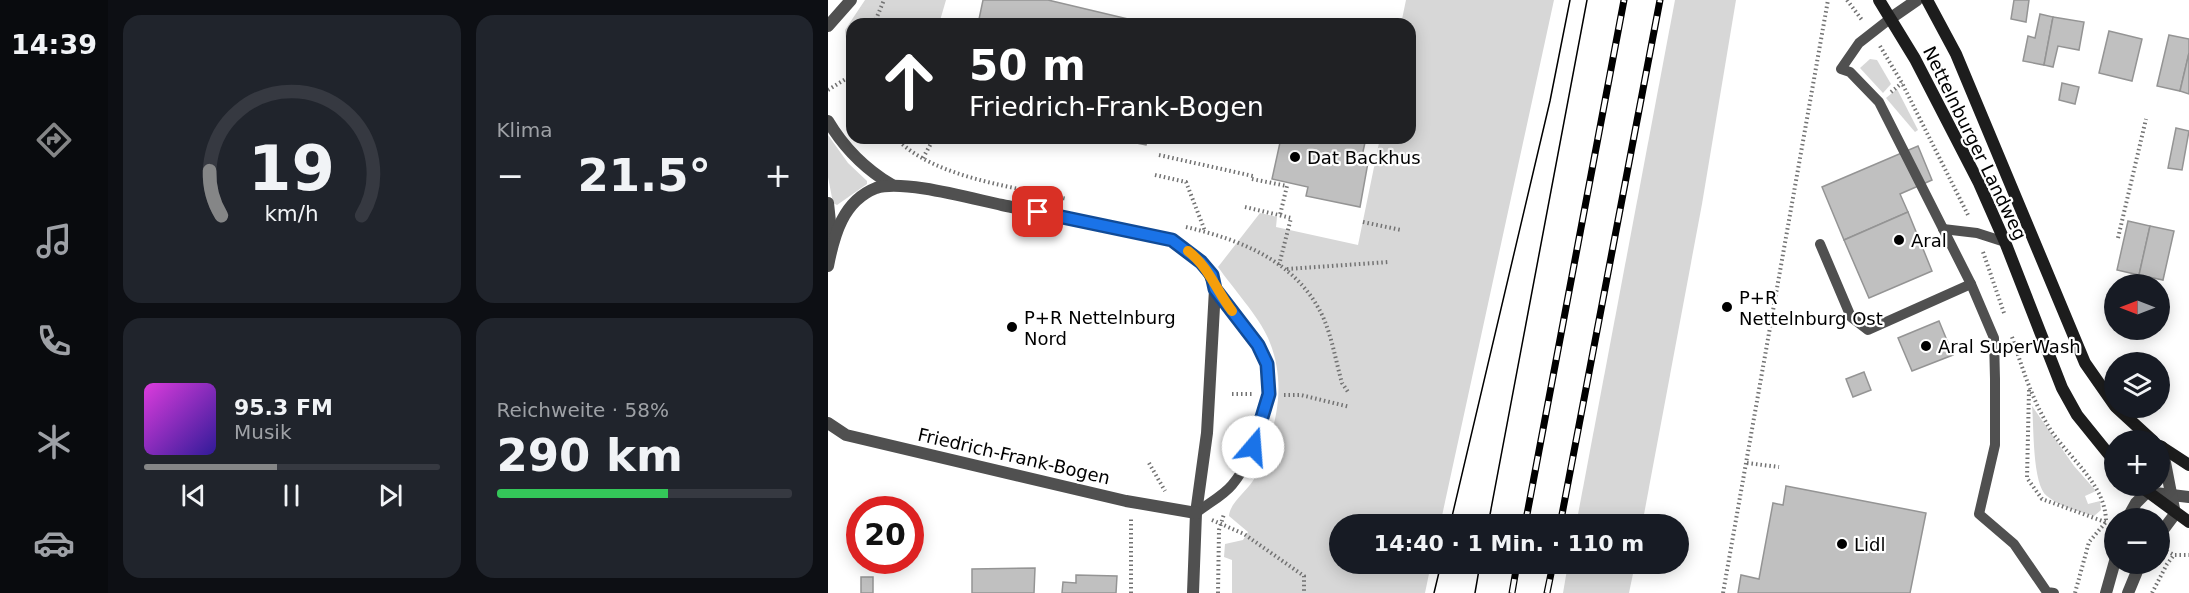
<!DOCTYPE html>
<html lang="de">
<meta charset="utf-8">
<style>
body{margin:0;font-family:"DejaVu Sans",sans-serif;background:#20242c;color:#f1f3f6;height:100vh;display:flex;flex-direction:column;font-size:22px;white-space:nowrap}
*{box-sizing:border-box;margin:0}
p{font-size:20px;color:#9ea1a6}
.icon{flex:none;width:33px;height:33px;fill:none;stroke:currentColor;stroke-width:2;stroke-linecap:round;stroke-linejoin:round}
.map{position:relative;flex:1;overflow:hidden}
.sheet{display:flex;flex-direction:column;gap:15px;padding:15px;background:#0d0f14;width:720px}
.sheet>*{flex:none}
.banner{position:absolute;left:18px;top:18px;width:570px;height:126px;border-radius:18px;box-shadow:0 3px 15px #0003;background:#202124;color:#fff;overflow:hidden}
.needle{width:39px;rotate:270deg}
.buttons{position:absolute;left:1276px;top:274px;display:grid;gap:12px}
.buttons a{display:grid;place-items:center;width:66px;height:66px;border-radius:50%;background:#171b24;box-shadow:0 3px 15px #0003;font-size:30px}
.speed{position:absolute;left:18px;top:496px;display:flex;gap:12px;font-size:30px;font-weight:700;text-align:center}
.speed>*{display:grid;place-content:center;width:78px;height:78px;border-radius:50%;background:#171b24;box-shadow:0 3px 15px #0003;line-height:1}
.speed .limit{border:9px solid #d22;background:#fff;color:#111}
.pin{position:absolute;display:grid;place-items:center;width:51px;height:51px;color:#fff;margin:-26px;border-radius:12px;box-shadow:0 3px 9px #0006}
.me{position:absolute;width:66px;margin:-33px;rotate:18deg;stroke-linejoin:round;filter:drop-shadow(0 0 4px #0008)}
.turn{display:flex;align-items:center;gap:21px;height:126px;padding:0 24px;font-size:27px}
.turn .icon{width:78px;height:78px;stroke-width:2.5}
.turn b{display:block;font-size:42px;line-height:51px}
.big{font-size:45px;font-weight:800;line-height:1.1}
.sheet .tile{flex:1;display:flex;flex-direction:column;justify-content:center;gap:9px;min-width:0;padding:0 21px;border-radius:18px;background:#20242c}
.sheet .dial{align-items:center;gap:0}
.dial svg{height:156px;overflow:visible;fill:none;stroke:#363941;stroke-width:7;stroke-linecap:round;text-anchor:middle}
.dial text{fill:#f1f3f6;stroke:none}
.song{display:flex;align-items:center;gap:18px}
.cover{width:72px;height:72px;border-radius:9px;background:linear-gradient(135deg,hsl(300 70% 55%),hsl(250 70% 35%))}
.played{height:6px;border-radius:3px;background:linear-gradient(90deg,#858687 45%,#363941 45%)}
.keys{display:flex;justify-content:space-around;direction:ltr}
.heat{display:flex;justify-content:space-between;align-items:center;font-size:33px;direction:ltr}
.charge{height:9px;border-radius:4px;background:linear-gradient(90deg,#34c759 58%,#363941 0)}
.sheet .tiles{flex:1;display:grid;gap:15px;grid-template-columns:repeat(2,1fr)}
.trip{position:absolute;left:501px;top:514px;width:360px;height:60px;border-radius:30px;background:#171b24;box-shadow:0 3px 15px #0003;font-weight:800;line-height:60px;text-align:center}
main{display:flex;flex:1;min-height:0}
.dock{display:flex;flex-direction:column;width:108px;justify-content:space-around;align-items:center;background:#090b0e;color:#9ea1a6}
.dock .icon{width:42px;height:42px}
.dock .active{color:#858687}
.dock b{font-size:27px;color:#f1f3f6}
.map>svg:first-child{display:block}
</style>
<main>
<nav class="dock">
<b>14:39</b>
<svg class="icon active" aria-label="directions" viewBox="0 0 24 24"><path d="M12 3l9 9-9 9-9-9zM9 14v-3h6M13 9l2 2-2 2"/></svg>
<svg class="icon" aria-label="music" viewBox="0 0 24 24"><path d="M9 18V5l10-2v13"/><circle cx="6" cy="18" r="3"/><circle cx="16" cy="16" r="3"/></svg>
<svg class="icon" aria-label="phone" viewBox="0 0 24 24"><path d="M5 4h4l2 5-3 2q2 4 5 5l2-3 5 2v4C11 20 4 13 5 4z"/></svg>
<svg class="icon" aria-label="climate" viewBox="0 0 24 24"><path d="M12 3v18M4 7l16 10M4 17L20 7"/></svg>
<svg class="icon" aria-label="car" viewBox="0 0 24 24"><path d="M5 17H2v-5l4-1 3-4h7l3 4 3 1v5h-3M9 17h6M6 11h13"/><circle cx="7" cy="17" r="2"/><circle cx="17" cy="17" r="2"/></svg>
</nav>
<section class="sheet">
<div class="tiles">
<div class="tile dial"><svg viewBox="0 0 100 80">
<path d="M14 69A42 42 0 1 1 86 69"/>
<path d="M14 69A42 42 0 0 1 8 46" stroke="#858687"/>
<text x="50" y="56" font-size="32" font-weight="700">19</text>
<text x="50" y="72" font-size="11">km/h</text>
</svg></div>
<div class="tile"><p>Klima</p>
<div class="heat"><a>−</a><b class="big">21.5°</b><a>+</a></div>
</div>
<div class="tile">
<div class="song"><i class="cover"></i><div><b>95.3 FM</b><p>Musik</p></div></div>
<div class="played"></div>
<div class="keys"><svg class="icon" aria-label="previous" viewBox="0 0 24 24"><path d="M18 5L8 12l10 7zM5 5v14"/></svg><svg class="icon" aria-label="pause" viewBox="0 0 24 24"><path d="M8 5v14M16 5v14"/></svg><svg class="icon" aria-label="next" viewBox="0 0 24 24"><path d="M6 5l10 7-10 7zM19 5v14"/></svg></div>
</div>
<div class="tile"><p>Reichweite · 58%</p><b class="big">290 km</b><div class="charge"></div></div>
</div>
</section>
<div class="map">
<svg width="1361" height="593" viewBox="0 0 1361 593">
<rect width="100%" height="100%" fill="#fff"/>
<!-- green -->
<g fill="#d7d7d7">
<path d="M37,0H118L111,24H24V92L17,30Z"/>
<path d="M578,0H726L612,525H512V564H603L597,593H404V560L396,557L397,544L415,540L420,532L401,516C402,501 422,490 428,475C447,431 461,386 440,338C431,317 404,287 390,267L432,213L449,217L448,227L530,245L552,138H582V24H573Z"/>
<path d="M847,0H908L874,204L814,525H748Z"/>
<path d="M1042,59L1049,60L1063,84L1055,93L1032,68Z"/>
<path d="M1069,89L1090,130L1087,132L1058,98Z"/>
<path d="M0,135L20,163L39,181V184L9,205L5,203L0,177Z"/>
<path d="M1204,406L1246,466L1268,491L1257,496L1260,504L1272,501L1273,510L1266,516C1250,511 1232,507 1219,496C1204,485 1206,425 1204,406Z"/>
<path d="M740,564H807L801,593H735Z"/>
</g>
<!-- building -->
<g fill="#c0c0c0" stroke="#949494" stroke-width="1.5">
<path d="M155,0H220L321,24H150Z"/>
<path d="M1186,0H1201L1198,22L1183,19Z"/>
<path d="M1212,14L1225,17L1216,65L1195,61L1200,36L1207,38Z"/>
<path d="M1225,17L1256,22L1251,50L1230,46L1225,67L1216,65Z"/>
<path d="M1281,31L1314,39L1304,81L1271,73Z"/>
<path d="M1341,35L1361,39V53L1352,91L1329,86Z"/>
<path d="M1361,53V94L1352,91Z"/>
<path d="M1234,83L1251,87L1247,104L1231,100Z"/>
<path d="M1348,128L1361,131L1354,170L1340,168Z"/>
<path d="M283,138H320L318,145Z"/>
<path d="M453,138H538L534,156L541,157L532,207L478,196L480,187L444,179Z"/>
<path d="M1090,146L1104,180L1072,194L1080,212L1016,240L994,187Z"/>
<path d="M1080,212L1104,271L1041,298L1016,240Z"/>
<path d="M1300,221L1322,226L1311,275L1289,270Z"/>
<path d="M1322,226L1346,231L1335,280L1311,275Z"/>
<path d="M1111,321L1125,355L1084,371L1070,338Z"/>
<path d="M1036,372L1043,390L1025,397L1018,379Z"/>
<path d="M958,486L1098,513L1082,593H910L913,575L931,579L945,503L955,505Z"/>
<path d="M207,568L206,593H144V569Z"/>
<path d="M248,575L289,576L288,593H234L235,582L248,583Z"/>
<rect x="33" y="577" width="12" height="16"/>
</g>
<g fill="none" stroke-linecap="round" stroke-linejoin="round">
<!-- path -->
<g stroke="#727272" stroke-width="4" stroke-dasharray="1.5 3" stroke-linecap="butt">
<path d="M1019,0L1034,20"/>
<path d="M46,24L56,0"/>
<path d="M1052,46L1074,83L1141,217"/>
<path d="M0,90L24,75"/>
<path d="M1063,92L1074,83"/>
<path d="M68,138C105,178 188,187 239,199"/>
<path d="M331,155L425,176"/>
<path d="M95,158L106,138"/>
<path d="M327,175L358,182L377,231"/>
<path d="M424,179L459,186L452,215"/>
<path d="M417,207L463,218L451,265"/>
<path d="M535,222L573,230"/>
<path d="M358,227C413,240 469,261 495,317C504,337 508,362 514,383L520,392"/>
<path d="M1290,238L1318,119"/>
<path d="M1155,252L1176,313"/>
<path d="M459,269L561,262"/>
<path d="M1184,337C1194,367 1203,396 1219,424C1237,456 1278,482 1278,522L1261,542L1247,593"/>
<path d="M1201,390L1199,478L1214,499L1280,523"/>
<path d="M404,394H424"/>
<path d="M456,395H473L522,407"/>
<path d="M321,463L337,491"/>
<path d="M919,463L951,467"/>
<path d="M384,520L416,534L476,576V593"/>
<path d="M1335,549L1346,555H1361"/>
<path d="M303,593V519"/>
<path d="M390,593L391,530L396,514"/>
<path d="M895,593L1000,0"/>
<path d="M1324,593L1339,564L1346,555"/>
</g>
<!-- service -->
<g stroke="#505050" stroke-width="10">
<path d="M1115,229L1149,233L1177,242"/>
<path d="M992,244L1023,317L1040,330L1143,284L1051,102L1022,72L1013,69L1031,43L1063,18"/>
<path d="M1143,284L1166,338L1167,379V445L1151,514L1186,544L1219,592L1226,593"/>
<path d="M368,513C379,504 395,496 404,485C428,456 450,392 436,356C426,332 403,310 387,289"/>
</g>
<!-- minor -->
<g stroke="#505050" stroke-width="12">
<path d="M1063,18L1089,0"/>
<path d="M0,121C16,148 37,169 64,185"/>
<path d="M0,203L4,241"/>
<path d="M0,266C6,235 15,201 48,188C74,179 145,199 174,205C231,217 287,229 344,240C364,253 381,265 387,289L379,433L368,513L365,593"/>
<path d="M0,423L18,435L298,501L368,513"/>
</g>
<!-- tertiary -->
<g stroke="#505050" stroke-width="12">
<path d="M0,26L23,0"/>
<path d="M1299,519L1308,503L1319,492L1361,497"/>
<path d="M1332,534L1347,514L1334,447"/>
<path d="M1278,593L1287,561"/>
<path d="M1300,593L1312,564"/>
</g>
<!-- secondary -->
<g stroke="#1d1d1d" stroke-width="12">
<path d="M1051,0L1087,59L1151,183L1177,242L1234,388L1249,415L1287,462"/>
<path d="M1099,0L1128,54L1257,363L1287,406"/>
<path d="M1289,408L1325,441"/>
<path d="M1332,446L1361,465"/>
<path d="M1312,486L1361,522"/>
</g>
<!-- tram -->
<g stroke="#000" stroke-width="1.5">
<path d="M622,525L722,101L742,0"/>
<path d="M660,525L759,0"/>
<path d="M606,593L613,564"/>
<path d="M647,593L652,564"/>
</g>
<!-- rail casing -->
<g stroke="#000" stroke-width="7">
<g id="rail">
<path d="M697,525L796,0"/>
<path d="M732,525L832,0"/>
<path d="M684,593L689,564"/>
<path d="M719,593L725,564"/>
</g>
</g>
<!-- rail -->
<use href="#rail" stroke="#fff" stroke-width="4.5" stroke-dasharray="14" stroke-linecap="butt"/>
</g>
<g fill="none" stroke-linecap="round" stroke-linejoin="round">
<!-- route casing -->
<g stroke="#114b97" stroke-width="15">
<path id="route" d="M210,212L344,240L373,262L384,275L387,289L430,345L439,364L441,394L425,447"/>
</g>
<!-- route -->
<use href="#route" stroke="#1a73e8" stroke-width="10"/>
<!-- slow -->
<path stroke="#f59e0b" stroke-width="10" d="M360,251C381,267 388,290 404,311"/>
</g>
<!-- markers -->
<g fill="#000" stroke="#fff" stroke-width="2">
<circle cx="467" cy="157" r="6"/>
<circle cx="1071" cy="240" r="6"/>
<circle cx="899" cy="307" r="6"/>
<circle cx="184" cy="327" r="6"/>
<circle cx="1098" cy="346" r="6"/>
<circle cx="1014" cy="544" r="6"/>
</g>
<g text-anchor="middle" dominant-baseline="central" stroke-width="4.5" stroke-linejoin="round" paint-order="stroke">
<!-- street labels -->
<g font-size="18" fill="#000" stroke="#fff">
<text transform="translate(1147 143) rotate(64)">Nettelnburger Landweg</text>
<text transform="translate(186 456) rotate(13)">Friedrich-Frank-Bogen</text>
</g>
<!-- poi labels -->
<g font-size="18" fill="#000" stroke="#fff" text-anchor="start">
<text x="479" y="157">Dat Backhus</text>
<text x="1083" y="240">Aral</text>
<text x="911" y="297">P+R<tspan x="911" dy="21">Nettelnburg Ost</tspan></text>
<text x="196" y="317">P+R Nettelnburg<tspan x="196" dy="21">Nord</tspan></text>
<text x="1110" y="346">Aral SuperWash</text>
<text x="1026" y="544">Lidl</text>
</g>
</g>
</svg>
<div class="buttons">
<a><svg class="needle" viewBox="-14 -14 28 28"><path d="M0-13l5 13h-10z" fill="#e53935"/><path d="M0 13l5-13h-10z" fill="#9ea1a6"/></svg></a>
<a><svg class="icon" aria-label="layers" viewBox="0 0 24 24"><path d="M12 4l9 5-9 5-9-5zM3 14l9 5 9-5"/></svg></a>
<a>+</a>
<a>−</a>
</div>
<div class="speed"><div class="limit">20</div></div>
<div class="pin" style="left:210px;top:212px;background:#d93025"><svg class="icon" aria-label="arrive" viewBox="0 0 24 24"><path d="M6 21V4h12l-3 4 3 4H6"/></svg></div>
<svg class="me" style="left:425px;top:447px" viewBox="-20 -20 40 40"><circle r="19" fill="#fff"/><path d="M0-13L10 11 0 6-10 11z" fill="#1a73e8"/></svg>
<div class="trip">14:40 · 1 Min. · 110 m</div>
<div class="banner">
<div class="turn"><svg class="icon" aria-label="ahead" viewBox="0 0 24 24"><path d="M12 20V5M6 11l6-6 6 6"/></svg><div><b>50 m</b>Friedrich-Frank-Bogen</div></div>
</div>
</div>
</main>
